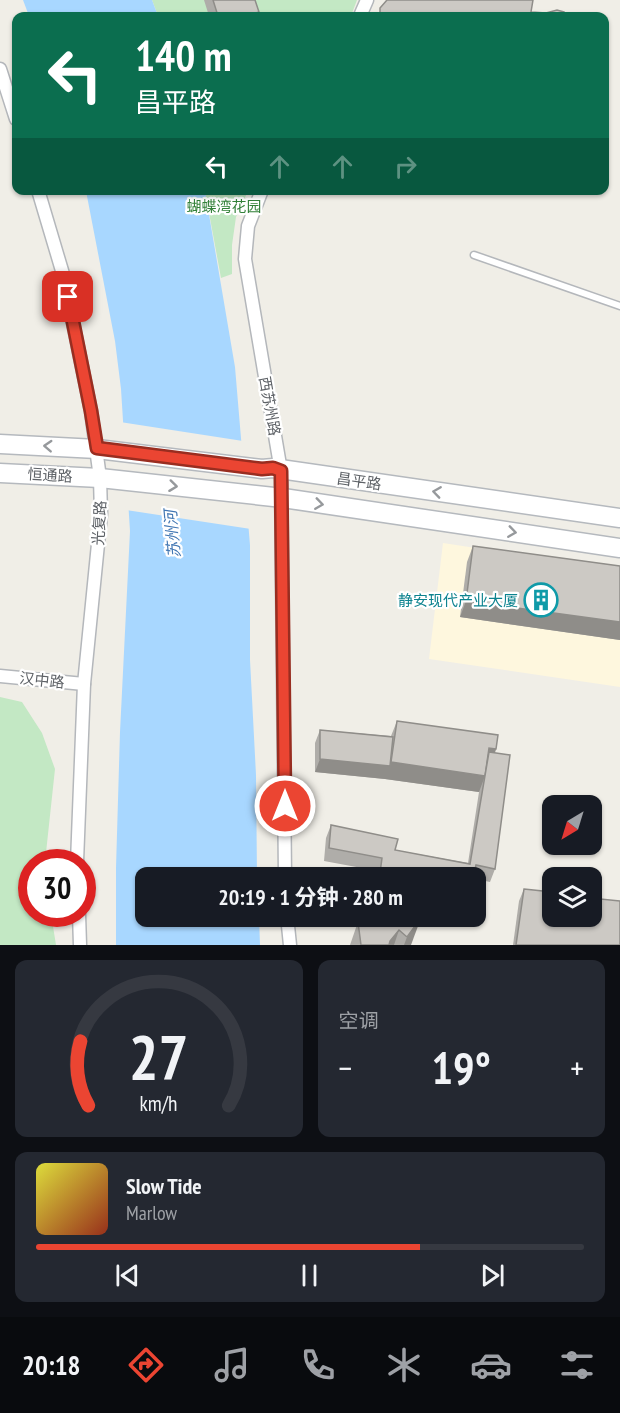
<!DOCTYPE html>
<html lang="zh">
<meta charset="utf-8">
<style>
body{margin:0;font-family:"PT Sans Narrow","Noto Sans SC",sans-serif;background:#242831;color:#f1f3f6;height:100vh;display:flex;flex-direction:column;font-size:22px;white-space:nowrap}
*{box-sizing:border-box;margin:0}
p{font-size:20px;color:#9ea1a6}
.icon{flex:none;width:33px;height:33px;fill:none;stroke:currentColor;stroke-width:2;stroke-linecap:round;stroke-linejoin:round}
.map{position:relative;height:945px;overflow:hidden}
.details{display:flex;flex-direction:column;gap:15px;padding:15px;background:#0d0f14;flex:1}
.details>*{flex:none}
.hud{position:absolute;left:12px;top:12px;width:597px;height:183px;border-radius:12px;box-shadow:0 2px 4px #0004;background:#0b6e4f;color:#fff;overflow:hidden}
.needle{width:39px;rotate:218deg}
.tools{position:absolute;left:542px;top:795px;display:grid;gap:12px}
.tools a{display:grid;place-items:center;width:60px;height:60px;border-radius:12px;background:#171b24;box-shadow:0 2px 4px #0004;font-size:30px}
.speed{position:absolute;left:18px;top:849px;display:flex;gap:12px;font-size:30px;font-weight:700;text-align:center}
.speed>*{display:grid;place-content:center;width:78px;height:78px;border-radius:50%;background:#171b24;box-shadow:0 2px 4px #0004;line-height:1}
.speed .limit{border:9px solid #d22;background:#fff;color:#111}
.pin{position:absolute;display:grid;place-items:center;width:51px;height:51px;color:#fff;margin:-26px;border-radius:12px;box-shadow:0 3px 9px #0006}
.me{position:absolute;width:66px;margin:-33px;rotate:0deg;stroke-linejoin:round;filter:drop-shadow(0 0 4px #0008)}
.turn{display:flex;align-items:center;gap:21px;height:126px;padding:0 24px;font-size:27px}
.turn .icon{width:78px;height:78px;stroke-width:2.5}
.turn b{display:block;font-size:42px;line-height:51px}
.lanes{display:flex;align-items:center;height:57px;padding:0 24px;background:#0003;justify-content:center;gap:30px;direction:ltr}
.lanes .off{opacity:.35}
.big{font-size:45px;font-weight:700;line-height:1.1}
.details .tile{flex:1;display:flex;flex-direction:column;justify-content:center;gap:9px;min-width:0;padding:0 21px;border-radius:12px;background:#242831}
.details .dial{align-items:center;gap:0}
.dial svg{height:156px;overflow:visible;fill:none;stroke:#363941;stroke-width:7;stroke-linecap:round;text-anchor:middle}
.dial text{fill:#f1f3f6;stroke:none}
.song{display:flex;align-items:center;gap:18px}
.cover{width:72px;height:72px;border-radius:9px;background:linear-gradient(135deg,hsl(60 70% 55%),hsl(10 70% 35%))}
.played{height:6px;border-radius:3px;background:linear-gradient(90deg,#eb4532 70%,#363941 70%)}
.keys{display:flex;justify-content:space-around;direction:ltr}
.heat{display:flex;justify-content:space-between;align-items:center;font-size:33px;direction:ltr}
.details .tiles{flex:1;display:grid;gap:15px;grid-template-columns:1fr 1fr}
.tile:last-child{grid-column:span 2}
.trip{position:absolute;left:135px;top:867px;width:351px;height:60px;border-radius:12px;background:#171b24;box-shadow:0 2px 4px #0004;font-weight:700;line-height:60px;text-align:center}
.menu{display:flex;height:96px;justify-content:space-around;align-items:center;background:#090b0e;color:#9ea1a6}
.menu .icon{width:42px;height:42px}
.menu .active{color:#eb4532}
.menu b{font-size:27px;color:#f1f3f6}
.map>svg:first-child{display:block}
</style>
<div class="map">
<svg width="620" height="945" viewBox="0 0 620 945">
<rect width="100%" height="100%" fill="#f0eee7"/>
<!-- commercial -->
<path fill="#fef7de" d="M443,543L620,570V687L429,659Z"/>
<!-- green -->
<g fill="#c3e8c4">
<path d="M152,0H357L351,16H158Z"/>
<path d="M205,191H248L236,217L232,245V274L221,278Z"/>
<path d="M0,697L22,702L42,733L55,769L45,862H32V914H51L56,945H0Z"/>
</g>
<!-- water -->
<g fill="#a8d7ff">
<path d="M23,0H152L158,16H29Z"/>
<path d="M86,191H205L235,367L250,545V660L256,775L257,877L146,878V916L259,917L260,945H116V868L120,732L130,531L121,389L115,341Z"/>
</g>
<!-- pier -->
<path fill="#f0eee7" d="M120,422L243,441L251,529L126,510Z"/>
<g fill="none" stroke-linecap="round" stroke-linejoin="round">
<!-- lane casing -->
<g stroke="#b4b7bb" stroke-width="9">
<path id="lane" d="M474,255L620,306"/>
</g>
<!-- street casing -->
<g stroke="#b4b7bb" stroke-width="15">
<g id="street">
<path d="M360,16L367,0"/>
<path d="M0,69L16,119"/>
<path d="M38,190L63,274L91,411L100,478L101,514L84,684L77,862"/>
<path d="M262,190L248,226L245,259L281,471L285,878"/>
<path d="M0,676L84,684"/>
<path d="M79,914L80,945"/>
<path d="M287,916L290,945"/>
</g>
</g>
<!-- secondary casing -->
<g stroke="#b5b9be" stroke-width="21">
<g id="secondary">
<path d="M0,444L97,449L262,469L273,468L620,518"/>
<path d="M0,473L100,478L283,498L620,548"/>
</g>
</g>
<!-- lane -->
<use href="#lane" stroke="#fff" stroke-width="6"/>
<!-- street -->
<use href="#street" stroke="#fff" stroke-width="12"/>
<!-- secondary -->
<use href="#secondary" stroke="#fff" stroke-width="18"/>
</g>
<!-- wall -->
<g fill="#afada9">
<path d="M204,0H255L259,12L257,16H209Z"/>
<path d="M473,546L620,566V640L460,617L467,562Z"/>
<path d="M397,721L496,749L495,753V869L490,882L476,879V878H376L378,871L324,861L326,838L331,825L395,850L468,863L479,792L385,779L315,772V743L320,730L391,736Z"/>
<path d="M524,889L620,945H513L519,901Z"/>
<path d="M360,916L397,920L411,945H350Z"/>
</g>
<!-- shaded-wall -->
<g fill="#8f8d89">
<path d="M259,12L257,16H245Z"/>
<path d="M466,601L620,622V640L460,617Z"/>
<path d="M489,748L496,749L490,765H486Z"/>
<path d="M320,759L390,766L391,762L485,776L479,792L385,779L315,772Z"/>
<path d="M421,918L411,945H404L407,937Z"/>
<path d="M399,930L394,945H388L390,941Z"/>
</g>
<!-- building -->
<g fill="#ccc9c4" stroke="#8f8d89" stroke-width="1.5">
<path d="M213,0H255L259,12L245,16H218Z"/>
<path d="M387,0H533L531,12L546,13L557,10L564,12L568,16H380V8Z"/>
<path d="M473,546L620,566V622L466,601Z"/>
<path d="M397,721L498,735L496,749L489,748L485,776L391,762Z"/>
<path d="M320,730L393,737L390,766L320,759Z"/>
<path d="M489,752L510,755L495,869L476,865L473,878H402L380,873L382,858L329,848L331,825L398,839L395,850L470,864Z"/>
<path d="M524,889L552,892V916H591V898L620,901V945H516Z"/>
<path d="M360,916H393L397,920L399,916H418L421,918L407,937L399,930L390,941L389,945H361L358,922Z"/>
</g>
<!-- one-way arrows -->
<defs><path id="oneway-chevron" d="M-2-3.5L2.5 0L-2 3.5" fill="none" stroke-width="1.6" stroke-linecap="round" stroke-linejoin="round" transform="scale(1.5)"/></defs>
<g stroke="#96999c">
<use href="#oneway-chevron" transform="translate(48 446) rotate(-177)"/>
<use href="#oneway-chevron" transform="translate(173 486) rotate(7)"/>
<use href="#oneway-chevron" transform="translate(437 492) rotate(-172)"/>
<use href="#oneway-chevron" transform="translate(319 504) rotate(8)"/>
<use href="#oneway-chevron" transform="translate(512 532) rotate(8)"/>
</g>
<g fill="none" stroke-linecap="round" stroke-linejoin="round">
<!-- route casing -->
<g stroke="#992d20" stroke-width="15">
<path id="route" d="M68,297L91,411L97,448L262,469L273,468L281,471L285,806"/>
</g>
<!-- route -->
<use href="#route" stroke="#eb4532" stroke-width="10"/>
</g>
<!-- icons -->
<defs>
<g id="building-ring" transform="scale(1.725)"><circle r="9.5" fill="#fff" stroke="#0f9aa8" stroke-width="1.5"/><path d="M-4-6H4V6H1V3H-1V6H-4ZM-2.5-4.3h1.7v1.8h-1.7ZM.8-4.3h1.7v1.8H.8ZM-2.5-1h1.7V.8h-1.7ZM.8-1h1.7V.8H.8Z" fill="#0f9aa8"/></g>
</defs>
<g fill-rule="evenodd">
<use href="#building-ring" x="541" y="600"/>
</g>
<g text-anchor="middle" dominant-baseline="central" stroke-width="4.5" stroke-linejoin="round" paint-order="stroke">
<!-- park labels -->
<g font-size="15" fill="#338139" stroke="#fff">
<text x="224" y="206">蝴蝶湾花园</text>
</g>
<!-- street labels -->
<g font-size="15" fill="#5e6267" stroke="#fff">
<text transform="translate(270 406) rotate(80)">西苏州路</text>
<text transform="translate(50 475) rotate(3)">恒通路</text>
<text transform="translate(359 481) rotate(8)">昌平路</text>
<text transform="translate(99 523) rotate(-87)">光复路</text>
<text transform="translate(42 680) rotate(6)">汉中路</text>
</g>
<!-- culture labels -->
<g font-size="15" fill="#0d838f" stroke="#fff" text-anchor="end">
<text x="518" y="600">静安现代产业大厦</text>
</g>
<!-- water labels -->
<g font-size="16" font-style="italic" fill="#4277b3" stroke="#fff">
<text transform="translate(172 534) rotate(-95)">苏州河</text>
</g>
</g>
</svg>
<div class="tools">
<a><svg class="needle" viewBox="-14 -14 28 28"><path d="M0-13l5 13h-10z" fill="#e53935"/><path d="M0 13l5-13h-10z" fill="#9ea1a6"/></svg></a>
<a><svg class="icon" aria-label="layers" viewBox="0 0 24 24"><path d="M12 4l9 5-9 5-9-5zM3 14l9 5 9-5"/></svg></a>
</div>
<div class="speed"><div class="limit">30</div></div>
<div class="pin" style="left:68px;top:297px;background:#d93025"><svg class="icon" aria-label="arrive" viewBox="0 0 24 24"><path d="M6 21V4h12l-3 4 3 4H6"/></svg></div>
<svg class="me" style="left:285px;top:806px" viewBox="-20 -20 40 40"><circle r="17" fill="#eb4532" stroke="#fff" stroke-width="3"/><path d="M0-11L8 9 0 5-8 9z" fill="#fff"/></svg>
<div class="trip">20:19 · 1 分钟 · 280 m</div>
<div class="hud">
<div class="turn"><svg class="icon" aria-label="left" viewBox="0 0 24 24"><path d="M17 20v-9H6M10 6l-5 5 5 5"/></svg><div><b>140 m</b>昌平路</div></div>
<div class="lanes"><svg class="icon" aria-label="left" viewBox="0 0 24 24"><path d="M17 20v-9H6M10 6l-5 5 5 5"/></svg><svg class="icon off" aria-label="ahead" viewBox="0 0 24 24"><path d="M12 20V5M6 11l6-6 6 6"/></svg><svg class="icon off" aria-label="ahead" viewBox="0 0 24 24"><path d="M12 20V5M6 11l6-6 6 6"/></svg><svg class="icon off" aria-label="right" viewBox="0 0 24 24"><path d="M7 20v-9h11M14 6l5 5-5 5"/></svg></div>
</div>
</div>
<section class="details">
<div class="tiles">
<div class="tile dial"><svg viewBox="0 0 100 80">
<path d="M14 69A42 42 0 1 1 86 69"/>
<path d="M14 69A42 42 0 0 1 10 36" stroke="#eb4532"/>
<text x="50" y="56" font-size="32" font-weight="700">27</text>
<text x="50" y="72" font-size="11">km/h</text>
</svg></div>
<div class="tile"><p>空调</p>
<div class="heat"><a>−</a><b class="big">19°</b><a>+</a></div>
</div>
<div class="tile">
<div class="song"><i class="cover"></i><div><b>Slow Tide</b><p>Marlow</p></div></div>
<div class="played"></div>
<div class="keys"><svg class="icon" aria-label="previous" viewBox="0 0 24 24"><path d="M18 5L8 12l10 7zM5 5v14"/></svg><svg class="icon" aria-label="pause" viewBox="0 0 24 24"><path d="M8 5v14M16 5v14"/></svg><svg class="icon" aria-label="next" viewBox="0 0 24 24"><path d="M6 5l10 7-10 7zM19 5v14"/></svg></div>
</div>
</div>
</section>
<nav class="menu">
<b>20:18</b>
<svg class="icon active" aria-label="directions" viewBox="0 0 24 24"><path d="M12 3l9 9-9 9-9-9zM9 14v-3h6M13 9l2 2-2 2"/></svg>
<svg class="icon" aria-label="music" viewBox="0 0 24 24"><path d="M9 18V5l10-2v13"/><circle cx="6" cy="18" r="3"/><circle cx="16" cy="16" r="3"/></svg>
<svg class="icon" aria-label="phone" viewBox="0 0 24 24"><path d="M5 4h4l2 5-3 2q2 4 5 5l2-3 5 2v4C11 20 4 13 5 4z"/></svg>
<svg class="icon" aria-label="climate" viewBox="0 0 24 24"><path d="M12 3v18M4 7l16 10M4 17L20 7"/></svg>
<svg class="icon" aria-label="car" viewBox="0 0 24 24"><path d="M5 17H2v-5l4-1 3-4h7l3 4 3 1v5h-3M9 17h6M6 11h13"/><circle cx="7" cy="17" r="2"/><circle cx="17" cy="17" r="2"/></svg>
<svg class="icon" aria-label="filters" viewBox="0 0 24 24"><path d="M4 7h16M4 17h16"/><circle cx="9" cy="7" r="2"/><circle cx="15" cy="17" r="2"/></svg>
</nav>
